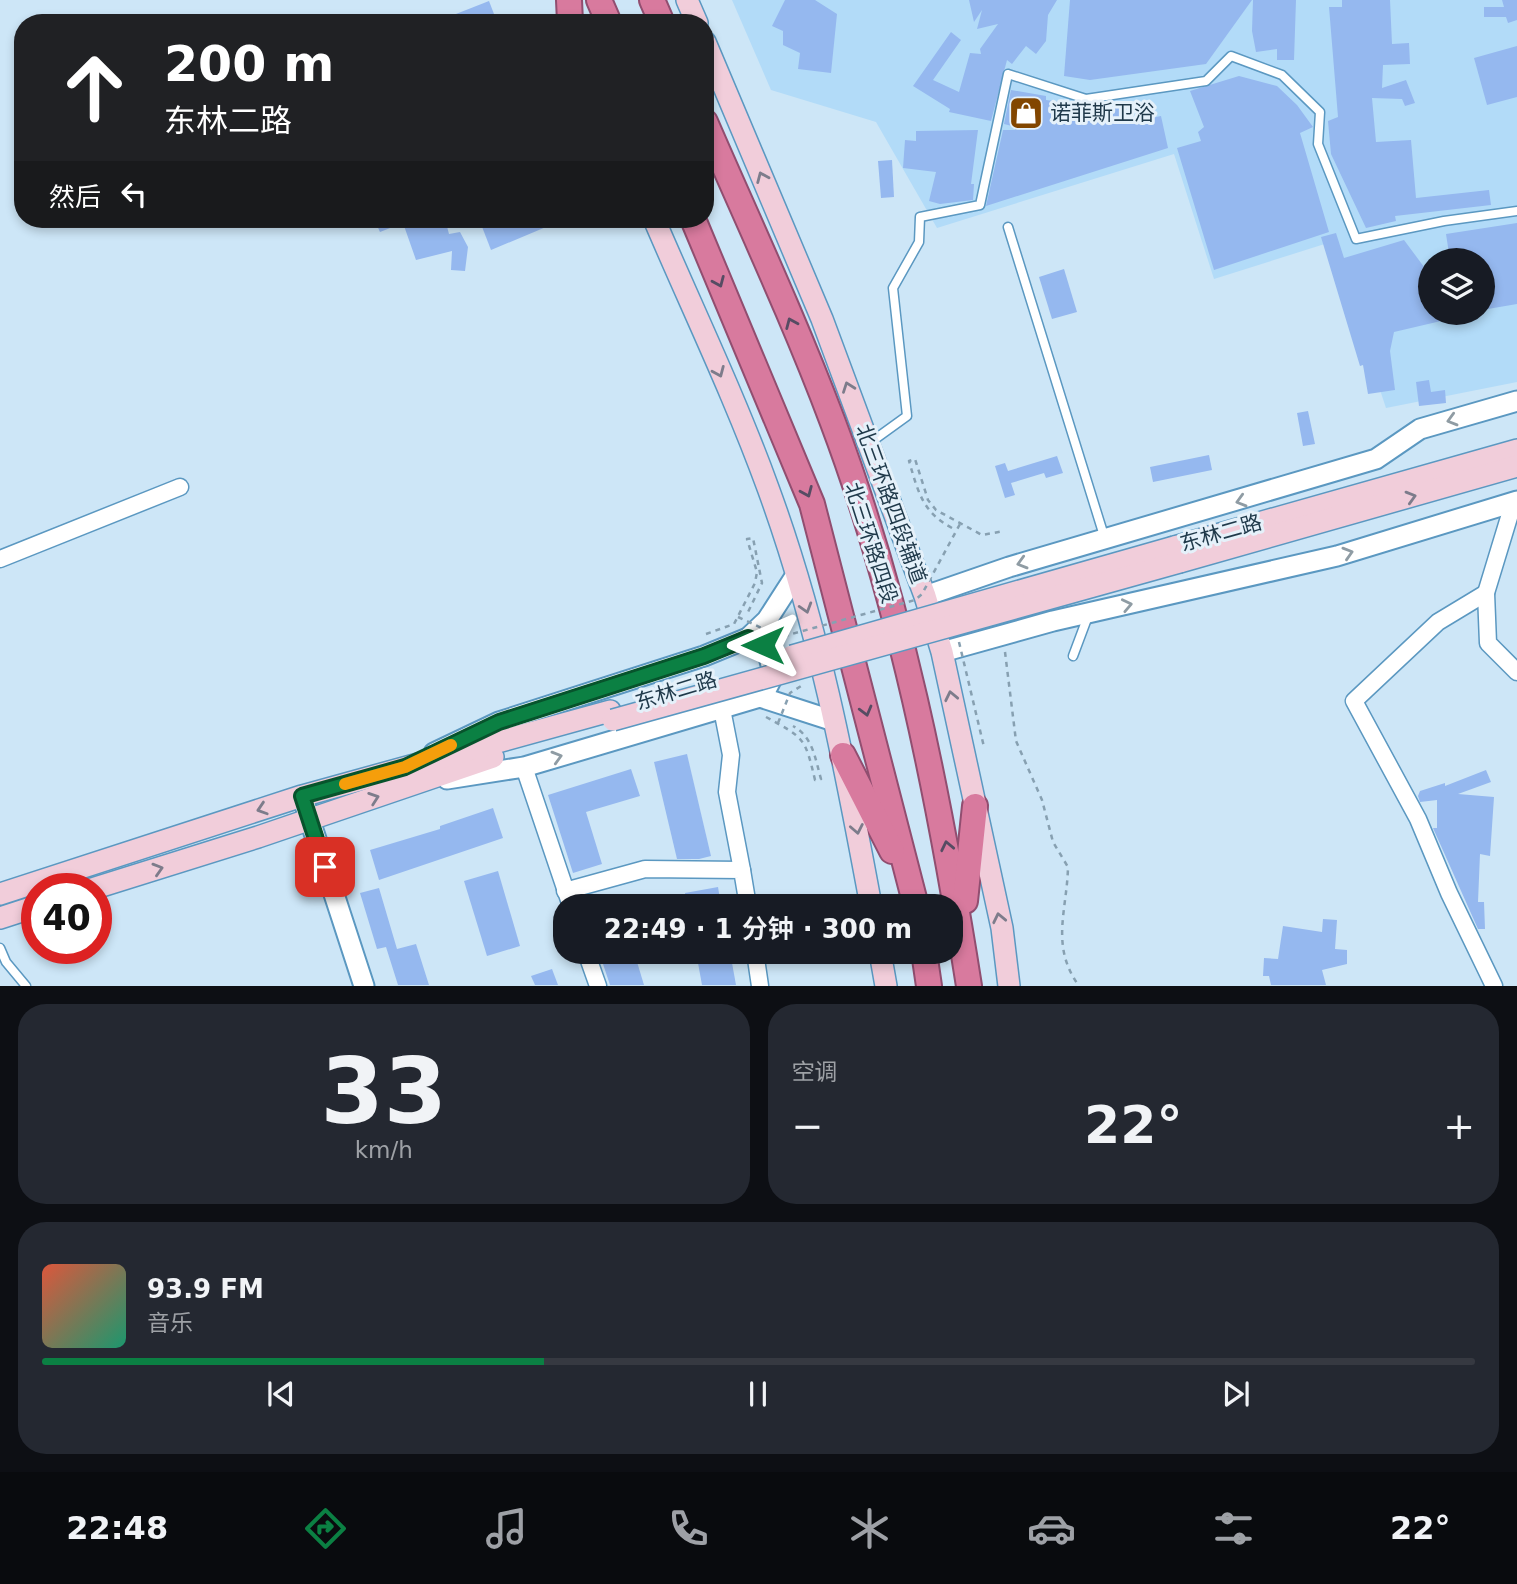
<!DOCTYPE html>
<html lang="zh">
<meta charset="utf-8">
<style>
body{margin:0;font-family:"DejaVu Sans","Noto Sans SC",sans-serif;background:#242831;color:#f1f3f6;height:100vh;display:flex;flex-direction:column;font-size:26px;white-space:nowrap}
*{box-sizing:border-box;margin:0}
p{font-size:23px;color:#9ea1a6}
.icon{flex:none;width:38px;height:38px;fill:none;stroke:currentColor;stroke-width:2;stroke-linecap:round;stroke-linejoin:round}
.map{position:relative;height:986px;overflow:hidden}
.panel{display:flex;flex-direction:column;gap:18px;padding:18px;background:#0d0f14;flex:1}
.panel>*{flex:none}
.hud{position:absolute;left:14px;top:14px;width:700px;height:214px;border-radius:28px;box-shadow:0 4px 10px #0003;background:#202124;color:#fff;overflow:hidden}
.controls{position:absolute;left:1418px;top:248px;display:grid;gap:14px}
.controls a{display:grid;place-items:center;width:77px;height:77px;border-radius:50%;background:#171b24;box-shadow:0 4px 10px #0003;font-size:35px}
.speed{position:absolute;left:21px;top:873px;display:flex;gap:14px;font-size:35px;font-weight:700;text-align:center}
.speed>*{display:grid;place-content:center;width:91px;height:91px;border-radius:50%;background:#171b24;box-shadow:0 4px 10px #0003;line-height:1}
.speed .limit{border:10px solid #d22;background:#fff;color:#111}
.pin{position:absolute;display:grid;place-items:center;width:60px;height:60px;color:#fff;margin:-30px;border-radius:14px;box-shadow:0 4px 10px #0006}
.me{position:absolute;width:77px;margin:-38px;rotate:270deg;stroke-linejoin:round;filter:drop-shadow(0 0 5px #0008)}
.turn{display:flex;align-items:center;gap:24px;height:147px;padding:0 35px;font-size:32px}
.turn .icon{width:91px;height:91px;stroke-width:2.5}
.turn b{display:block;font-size:49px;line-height:60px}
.then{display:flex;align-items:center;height:66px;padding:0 35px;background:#0003;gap:14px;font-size:26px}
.big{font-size:52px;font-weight:600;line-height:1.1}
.panel .tile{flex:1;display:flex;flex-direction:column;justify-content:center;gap:10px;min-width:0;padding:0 24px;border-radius:28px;background:#242831}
.panel .dial{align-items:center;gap:0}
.dial b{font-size:91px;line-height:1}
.song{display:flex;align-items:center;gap:21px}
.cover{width:84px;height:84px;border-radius:10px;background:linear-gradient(135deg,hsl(10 70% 55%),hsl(160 70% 35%))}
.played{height:7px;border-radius:4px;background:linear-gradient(90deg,#0b8043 35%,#363941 35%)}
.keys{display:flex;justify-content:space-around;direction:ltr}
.heat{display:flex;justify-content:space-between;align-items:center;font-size:38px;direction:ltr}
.panel .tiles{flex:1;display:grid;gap:18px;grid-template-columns:1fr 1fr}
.tile:last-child{grid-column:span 2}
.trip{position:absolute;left:553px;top:894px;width:410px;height:70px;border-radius:28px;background:#171b24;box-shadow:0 4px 10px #0003;font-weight:600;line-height:70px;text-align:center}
.tabs{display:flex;height:112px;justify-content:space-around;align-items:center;background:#090b0e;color:#9ea1a6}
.tabs .icon{width:49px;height:49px}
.tabs .selected{color:#0b8043}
.tabs b{font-size:32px;color:#f1f3f6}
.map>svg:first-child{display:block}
</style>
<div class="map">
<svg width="1517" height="986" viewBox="0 0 1517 986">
<rect width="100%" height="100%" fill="#cde6f7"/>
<!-- built -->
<path fill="#b2dbf8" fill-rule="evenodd" d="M732,0H1517V382L1386,408L1331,242L1214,279L1174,154L937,228L876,122L771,90ZM1430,261H1482V313H1430Z"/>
<!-- building -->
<g fill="#95b8ef">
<path d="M785,0H815L837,14L831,73L798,69L800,53L783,45V31L772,26Z"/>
<path d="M969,0H1057L1048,15L1046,41L1036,54L1026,46L1012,64L1007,60L991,121L949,112L950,109L913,86L951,32L961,40L933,80L959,92L970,53L981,54L980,49L998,24L977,29L982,10L974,22Z"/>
<path d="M1070,0H1252L1206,64L1090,80L1064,76Z"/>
<path d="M1253,0H1296L1294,60H1277V49L1256,52L1252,31Z"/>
<path d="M1342,0H1390L1392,44L1409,43L1410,64L1383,65L1382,88L1406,80L1415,103L1405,106L1402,99L1372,98L1376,142L1411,140L1416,198L1489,190L1491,205L1395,216L1396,221L1366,228L1331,154L1328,121L1338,117L1329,7H1342Z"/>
<path d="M1502,0H1517V20L1508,23L1506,17H1484V7H1504Z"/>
<path d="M489,1L494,14L471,23H433Z"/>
<path d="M1517,46V97L1487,105L1474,58Z"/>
<path d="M1239,76L1277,86L1297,105L1313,127L1300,133L1329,232L1214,270L1177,148L1201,141L1198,132L1204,127L1190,91Z"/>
<path d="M1011,90L1046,96V100L1077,104L1076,110L1119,104L1122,124L1161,116L1168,148L986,206L1003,130H1015L1016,127L1004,124Z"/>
<path d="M978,130L971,184H974L973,200L940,204L929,201L936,172L903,168L905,140L916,141V131Z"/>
<path d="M892,160L894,197L881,198L878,161Z"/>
<path d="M374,219H445L449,234L460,232L468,247L465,271L451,270L452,251L416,260L403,223L380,232Z"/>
<path d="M479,219H565L491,250Z"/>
<path d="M1517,223V304L1482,310V261H1471L1470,257L1450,260L1446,234Z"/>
<path d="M1336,233L1344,258L1404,240L1430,275V313H1457L1458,317L1394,332L1390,351L1395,390L1368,394L1363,365L1360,366L1321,237Z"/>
<path d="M1064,269L1077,312L1052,319L1039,277Z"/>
<path d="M1429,380L1431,392L1445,390L1446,403L1419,406L1416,382Z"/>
<path d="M1308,411L1315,444L1303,446L1297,413Z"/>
<path d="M1209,455L1212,470L1153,482L1150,467Z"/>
<path d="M1057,456L1063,473L1046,478L1044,473L1011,483L1015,495L1005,498L995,466L1005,463L1008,471Z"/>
<path d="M687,754L711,856L699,859H677L654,762Z"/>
<path d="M631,769L640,796L586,812L602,864L573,873L548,795Z"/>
<path d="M1486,770L1491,782L1458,794L1494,797L1490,856L1480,854L1478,902H1484L1485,929H1478L1433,828H1437V800L1420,802L1418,796L1420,791L1445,783V786Z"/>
<path d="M493,808L503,838L379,880L370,850L440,829V826Z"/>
<path d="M498,871L520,946L487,956L464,881Z"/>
<path d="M718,887L721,906H687L685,893Z"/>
<path d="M379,888L397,949L416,944L429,985H398L386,947L377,949L360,893Z"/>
<path d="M617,895L620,906H587V904Z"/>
<path d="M1323,919L1337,920L1335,949L1347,950V964L1322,970L1326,985H1271L1269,976H1263L1264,958L1278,959L1283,926L1322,932Z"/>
<path d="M599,952H634L644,985H610Z"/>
<path d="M696,952H730L736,985H702Z"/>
<path d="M552,969L558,985H535L531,976Z"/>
</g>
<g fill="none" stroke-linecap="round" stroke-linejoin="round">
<!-- service casing -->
<g stroke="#5b98c1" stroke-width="11">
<g id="service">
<path d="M1008,227L1105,539"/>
<path d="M871,442L907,416L893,288L919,242L920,217L980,205L1008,74L1086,99L1206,81L1231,56L1282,75L1320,112L1318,144L1356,239L1444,221L1517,211"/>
<path d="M1073,656L1088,616"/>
<path d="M0,948L6,962L26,986"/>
</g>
</g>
<!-- minor casing -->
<g stroke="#5b98c1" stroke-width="19">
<g id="minor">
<path d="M1514,501L1486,593L1488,643L1517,672"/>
<path d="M0,559L180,487"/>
<path d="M1486,593L1438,622L1354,701L1418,819L1449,893L1494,986"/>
<path d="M722,709L731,755L727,792L742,870"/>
<path d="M524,767L571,906"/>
<path d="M565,891L645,869L742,870L748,906"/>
<path d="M586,952L598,986"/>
<path d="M755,952L760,986"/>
</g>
</g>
<!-- tertiary casing -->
<g stroke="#5b98c1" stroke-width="23">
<g id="tertiary">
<path d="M925,596L1009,567L1376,459L1420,429L1517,401"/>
<path d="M748,638C767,642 772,660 772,678L767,688"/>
<path d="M942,652L1053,621L1337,556L1517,501"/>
<path d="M434,753L499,722L704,656L748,638L767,620L796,575"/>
<path d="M447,779L524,767L760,697L834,721"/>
<path d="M302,796L364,986"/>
</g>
</g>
<!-- secondary casing -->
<g stroke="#5b98c1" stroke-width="24">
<g id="secondary">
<path d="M687,0L697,23"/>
<path d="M705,42L822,319L925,596L942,652L1002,928L1009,986"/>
<path d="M654,219C692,308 735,397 768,488C818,624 845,765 871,906"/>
<path d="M1174,547L1517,450"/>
<path d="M1180,562L1517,466"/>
<path d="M92,889L258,837L493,757"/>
<path d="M0,894L302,796L610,711"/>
<path d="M0,918L37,906"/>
<path d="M880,952L886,986"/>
</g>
</g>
<!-- trunk casing -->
<g stroke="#914e70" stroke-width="28">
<g id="trunk">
<path d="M569,0L570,22"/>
<path d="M599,0L609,23"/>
<path d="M652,0L662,23"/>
<path d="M705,122C748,221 794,319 832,420C900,600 939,795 969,986"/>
<path d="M693,219L812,504L916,906"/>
<path d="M843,755L892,851"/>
<path d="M965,901L975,806"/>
<path d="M924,952L929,986"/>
</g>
</g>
<!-- path -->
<g stroke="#87a0b1" stroke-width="2.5" stroke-dasharray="5 5" stroke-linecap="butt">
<path d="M952,528C922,512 918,491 909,461L915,459L928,500L936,510L982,535L1004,531"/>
<path d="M706,634L734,624L755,583L757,572L747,539L753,538L762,583L748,612"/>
<path d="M1005,652L1016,741L1042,800L1053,842L1068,867C1067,911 1050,946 1079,986"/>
<path d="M766,717C804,738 805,737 815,780L821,779C815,758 813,737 793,726"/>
</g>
<!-- service -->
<use href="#service" stroke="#fff" stroke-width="8"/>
<!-- minor -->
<use href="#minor" stroke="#fff" stroke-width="16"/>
<!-- tertiary -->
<use href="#tertiary" stroke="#fff" stroke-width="19"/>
<!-- secondary -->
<use href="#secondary" stroke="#f1cdda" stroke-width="21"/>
<!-- trunk -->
<use href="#trunk" stroke="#d87a9e" stroke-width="24"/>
<!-- secondary-bridge casing -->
<g stroke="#5b98c1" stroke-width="24" stroke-linecap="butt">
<g id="secondary-bridge">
<path d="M792,656L1174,547"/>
<path d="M613,720L1180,562"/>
</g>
</g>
<!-- path-bridge -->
<g stroke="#87a0b1" stroke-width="2.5" stroke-dasharray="5 5" stroke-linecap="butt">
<path d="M738,617L781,637L915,600L922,594L960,524"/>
<path d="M959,642L984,747"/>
<path d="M778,723L790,693L801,686"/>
</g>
<!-- secondary-bridge -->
<use href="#secondary-bridge" stroke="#f1cdda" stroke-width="21"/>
</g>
<!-- one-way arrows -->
<defs><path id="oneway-chevron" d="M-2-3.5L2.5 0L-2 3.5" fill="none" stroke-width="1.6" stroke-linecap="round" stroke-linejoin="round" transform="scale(1.75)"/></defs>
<g stroke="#7d7c8b">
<use href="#oneway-chevron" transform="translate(762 177) rotate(-113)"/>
<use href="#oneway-chevron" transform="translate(719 372) rotate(67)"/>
<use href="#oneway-chevron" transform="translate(848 387) rotate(-110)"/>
<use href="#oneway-chevron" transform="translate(1411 497) rotate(-16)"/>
<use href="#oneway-chevron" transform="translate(806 608) rotate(73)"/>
<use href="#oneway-chevron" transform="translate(951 696) rotate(-102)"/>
<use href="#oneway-chevron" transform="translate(374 798) rotate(-19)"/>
<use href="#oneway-chevron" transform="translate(262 809) rotate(162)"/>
<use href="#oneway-chevron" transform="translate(857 829) rotate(79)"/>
<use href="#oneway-chevron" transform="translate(158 869) rotate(-17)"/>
<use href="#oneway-chevron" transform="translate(999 918) rotate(-102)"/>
</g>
<g stroke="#564c63">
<use href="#oneway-chevron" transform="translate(719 282) rotate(67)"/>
<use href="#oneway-chevron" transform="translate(791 323) rotate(-113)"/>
<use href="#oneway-chevron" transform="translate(807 492) rotate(67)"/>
<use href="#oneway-chevron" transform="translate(866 711) rotate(75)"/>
<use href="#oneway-chevron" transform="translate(947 846) rotate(-102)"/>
</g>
<g stroke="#8f9ca4">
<use href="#oneway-chevron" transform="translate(1452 420) rotate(164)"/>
<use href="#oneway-chevron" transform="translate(1241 501) rotate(164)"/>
<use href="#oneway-chevron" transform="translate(1348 553) rotate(-17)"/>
<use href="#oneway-chevron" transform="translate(1022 563) rotate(164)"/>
<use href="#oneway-chevron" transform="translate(1127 605) rotate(-12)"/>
<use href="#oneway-chevron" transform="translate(557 757) rotate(-16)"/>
</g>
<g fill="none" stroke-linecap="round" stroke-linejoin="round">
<!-- route casing -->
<g stroke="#07532c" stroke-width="18">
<path id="route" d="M325,867L302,796L405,767L499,722L704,656L748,638L763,645"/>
</g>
<!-- route -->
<use href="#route" stroke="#0b8043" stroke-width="12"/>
<!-- slow -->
<path stroke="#f59e0b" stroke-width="12" d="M345,784L405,767L451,745"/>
</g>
<!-- icons -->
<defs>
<g id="shop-square" transform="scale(1.75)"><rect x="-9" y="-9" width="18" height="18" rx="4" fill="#824600" stroke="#e5f1fa"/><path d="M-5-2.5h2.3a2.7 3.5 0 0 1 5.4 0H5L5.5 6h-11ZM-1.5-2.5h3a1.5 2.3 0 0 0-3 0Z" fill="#fff"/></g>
</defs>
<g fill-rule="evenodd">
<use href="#shop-square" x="1026" y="113"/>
</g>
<g text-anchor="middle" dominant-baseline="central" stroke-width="6" stroke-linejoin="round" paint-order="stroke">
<!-- poi labels -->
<g font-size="21" fill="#1f394a" stroke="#e5f1fa" text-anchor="start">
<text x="1050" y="113">诺菲斯卫浴</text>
</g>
<!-- street labels -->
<g font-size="21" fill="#1f394a" stroke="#e5f1fa">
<text transform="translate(891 504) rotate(70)">北三环路四段辅道</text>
<text transform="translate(1221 533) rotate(-16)">东林二路</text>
<text transform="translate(871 543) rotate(72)">北三环路四段</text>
<text transform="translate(676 691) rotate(-17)">东林二路</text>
</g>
</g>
</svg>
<div class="controls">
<a><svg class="icon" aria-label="layers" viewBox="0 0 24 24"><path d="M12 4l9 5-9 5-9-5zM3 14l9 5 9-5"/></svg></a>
</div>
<div class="speed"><div class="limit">40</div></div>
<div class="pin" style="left:325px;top:867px;background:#d93025"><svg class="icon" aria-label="arrive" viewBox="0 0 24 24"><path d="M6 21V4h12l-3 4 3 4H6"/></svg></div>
<svg class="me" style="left:763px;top:645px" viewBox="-20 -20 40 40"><path d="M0-17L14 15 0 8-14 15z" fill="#0b8043" stroke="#fff" stroke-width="4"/></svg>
<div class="trip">22:49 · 1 分钟 · 300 m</div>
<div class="hud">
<div class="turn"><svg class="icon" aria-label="ahead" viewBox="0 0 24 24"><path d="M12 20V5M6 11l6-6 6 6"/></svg><div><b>200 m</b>东林二路</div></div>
<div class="then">然后<svg class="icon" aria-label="left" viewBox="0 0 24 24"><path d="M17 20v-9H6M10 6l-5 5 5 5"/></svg></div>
</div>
</div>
<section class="panel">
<div class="tiles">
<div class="tile dial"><b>33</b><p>km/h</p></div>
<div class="tile"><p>空调</p>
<div class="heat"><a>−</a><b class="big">22°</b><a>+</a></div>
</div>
<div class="tile">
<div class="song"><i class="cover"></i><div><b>93.9 FM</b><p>音乐</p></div></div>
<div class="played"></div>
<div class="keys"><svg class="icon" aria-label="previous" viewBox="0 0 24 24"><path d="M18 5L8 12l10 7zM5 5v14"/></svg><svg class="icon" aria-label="pause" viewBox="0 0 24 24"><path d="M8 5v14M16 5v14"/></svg><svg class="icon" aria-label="next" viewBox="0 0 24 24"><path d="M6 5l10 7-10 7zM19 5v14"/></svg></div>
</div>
</div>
</section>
<nav class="tabs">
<b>22:48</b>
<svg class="icon selected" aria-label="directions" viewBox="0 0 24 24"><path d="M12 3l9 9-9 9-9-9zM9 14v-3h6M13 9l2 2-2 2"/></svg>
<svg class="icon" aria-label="music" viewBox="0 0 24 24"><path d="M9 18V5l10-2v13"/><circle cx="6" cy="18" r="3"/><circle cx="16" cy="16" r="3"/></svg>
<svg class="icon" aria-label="phone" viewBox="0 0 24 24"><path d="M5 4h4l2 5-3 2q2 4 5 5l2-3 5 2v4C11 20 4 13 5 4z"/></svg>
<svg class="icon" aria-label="climate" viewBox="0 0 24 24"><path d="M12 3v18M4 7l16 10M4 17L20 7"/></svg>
<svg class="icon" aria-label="car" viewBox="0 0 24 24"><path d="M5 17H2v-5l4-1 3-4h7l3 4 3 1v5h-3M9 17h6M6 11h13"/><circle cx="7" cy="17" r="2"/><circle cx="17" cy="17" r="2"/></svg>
<svg class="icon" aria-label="filters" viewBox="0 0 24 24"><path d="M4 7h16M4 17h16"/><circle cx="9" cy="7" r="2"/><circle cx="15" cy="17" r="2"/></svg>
<b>22°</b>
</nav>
